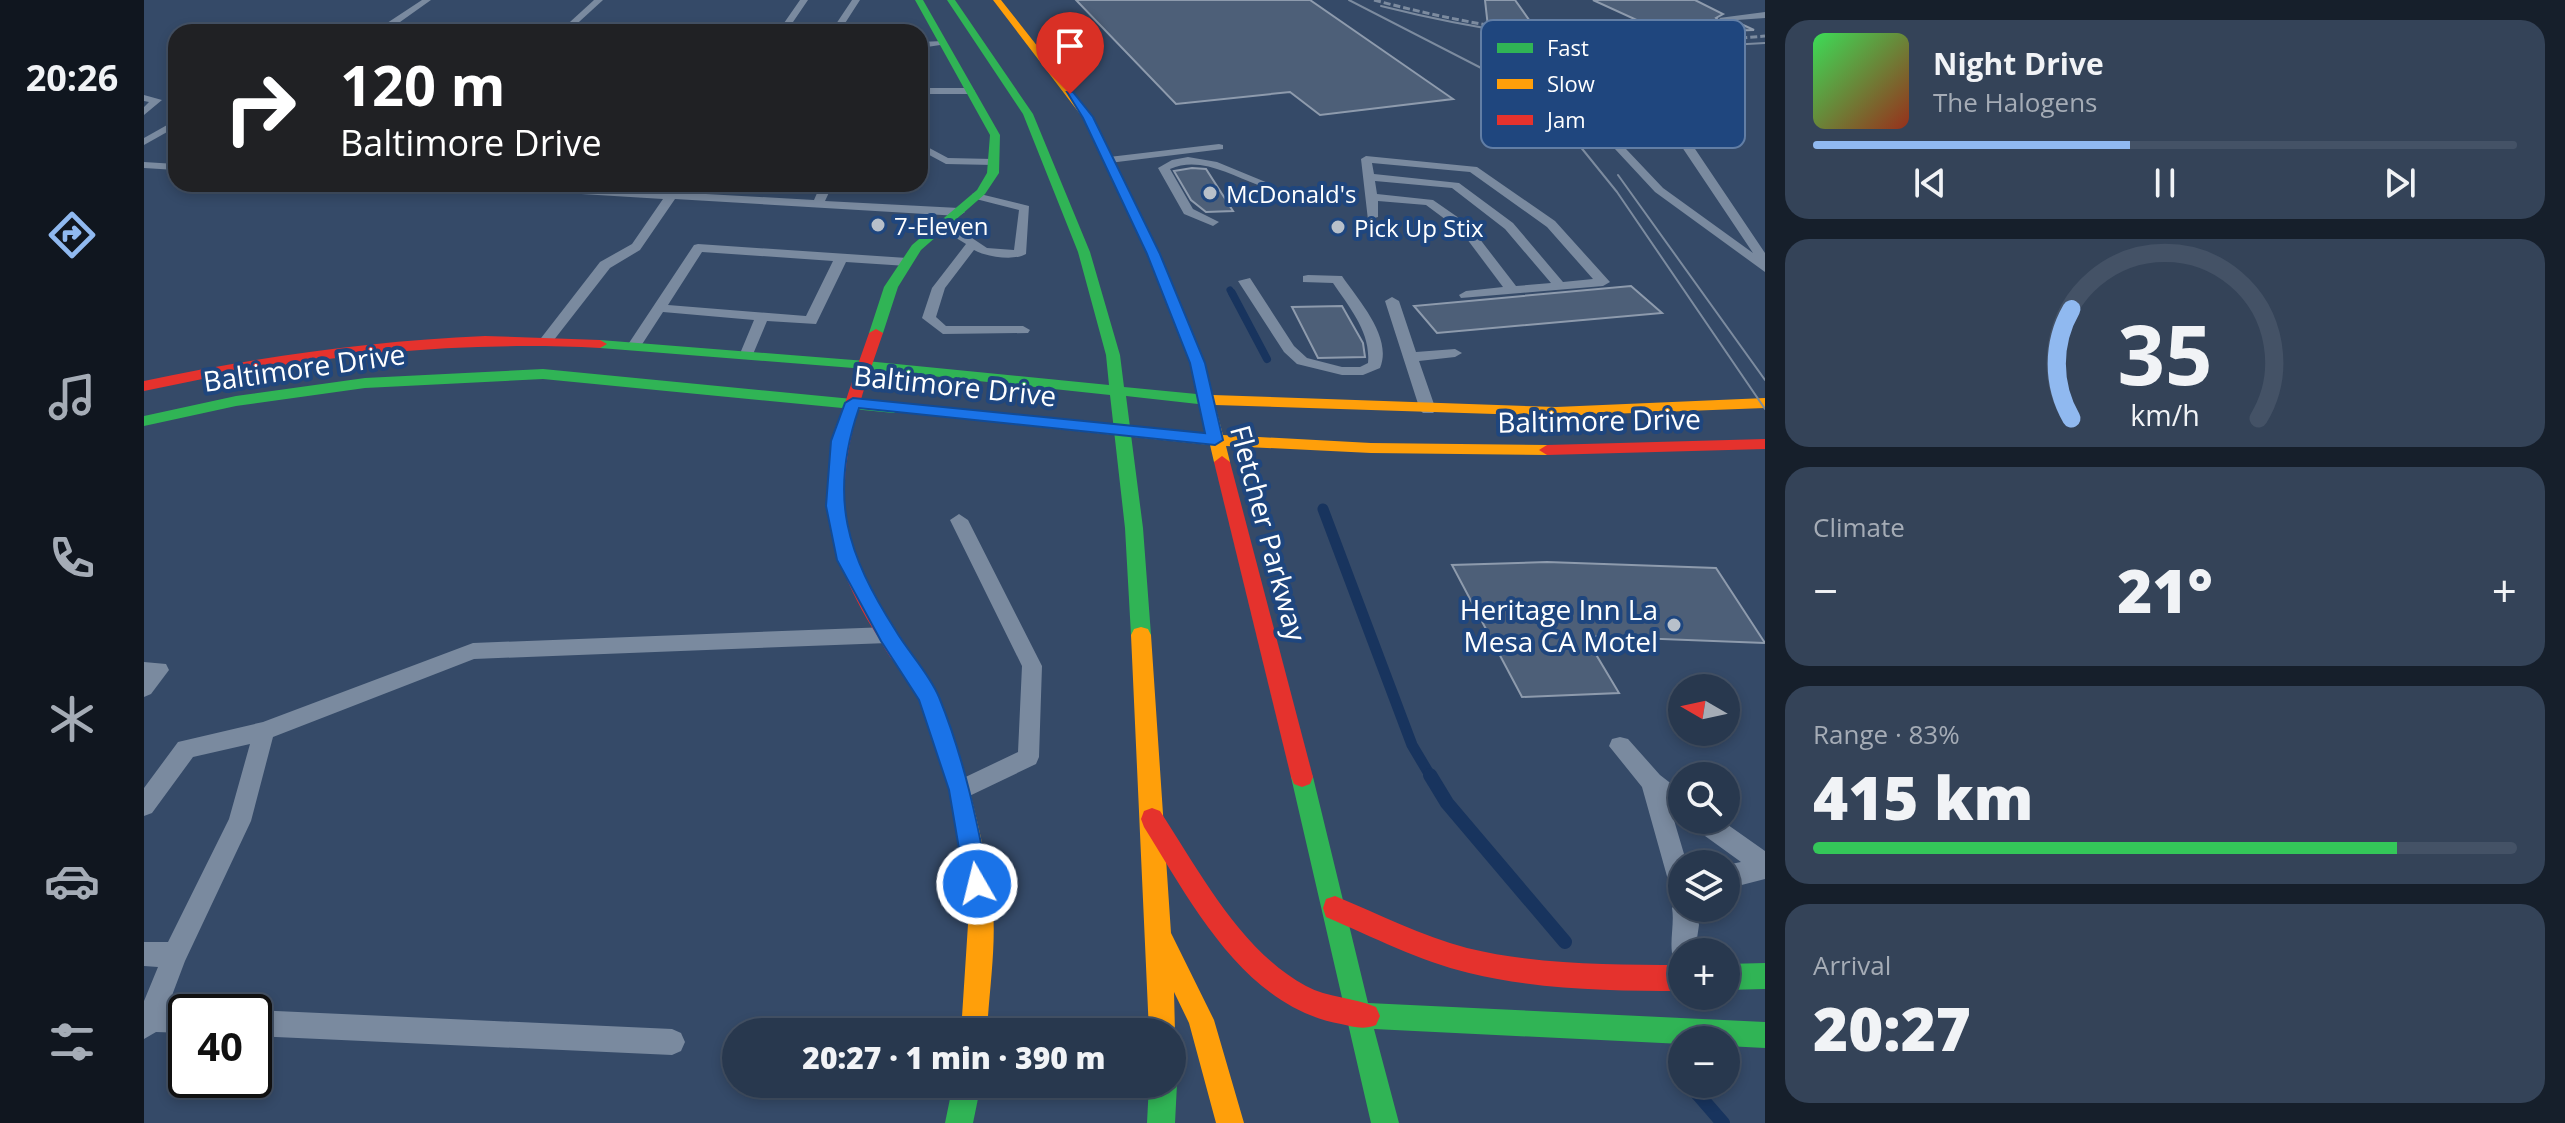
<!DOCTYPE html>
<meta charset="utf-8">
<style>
body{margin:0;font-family:"Open Sans",sans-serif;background:#344358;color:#f1f3f6;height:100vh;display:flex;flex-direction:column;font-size:30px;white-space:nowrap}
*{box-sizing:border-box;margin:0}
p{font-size:26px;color:#a5acb6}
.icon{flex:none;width:44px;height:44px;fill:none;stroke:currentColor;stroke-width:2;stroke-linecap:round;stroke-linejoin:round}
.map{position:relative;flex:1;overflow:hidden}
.panel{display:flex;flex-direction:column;gap:20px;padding:20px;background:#161f2b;width:800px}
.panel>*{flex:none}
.guide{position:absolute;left:24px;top:24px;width:760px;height:168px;border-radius:24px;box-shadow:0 4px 12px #0003,0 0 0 2px #445266;background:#202124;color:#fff;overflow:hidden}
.needle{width:52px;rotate:279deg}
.fabs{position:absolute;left:1524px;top:674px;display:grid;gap:16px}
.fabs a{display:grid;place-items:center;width:72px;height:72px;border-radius:50%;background:#28384e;box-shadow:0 4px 12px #0003,0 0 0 2px #445266;font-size:40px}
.speed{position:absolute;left:24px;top:994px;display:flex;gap:16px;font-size:40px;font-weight:700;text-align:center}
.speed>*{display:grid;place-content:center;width:104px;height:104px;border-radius:50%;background:#28384e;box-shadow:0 4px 12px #0003,0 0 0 2px #445266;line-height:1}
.speed .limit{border:4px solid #111;border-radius:12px;background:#fff;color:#111}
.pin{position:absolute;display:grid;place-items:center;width:68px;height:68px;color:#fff;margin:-82px -34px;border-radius:50% 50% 50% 0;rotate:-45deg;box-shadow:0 0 8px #0007}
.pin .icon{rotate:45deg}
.me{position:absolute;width:88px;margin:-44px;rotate:352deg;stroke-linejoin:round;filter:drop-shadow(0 0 6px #0008)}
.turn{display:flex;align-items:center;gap:28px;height:168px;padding:0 40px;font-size:36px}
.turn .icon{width:104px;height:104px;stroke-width:2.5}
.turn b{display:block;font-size:56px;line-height:68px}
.big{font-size:60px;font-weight:800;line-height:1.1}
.panel .card{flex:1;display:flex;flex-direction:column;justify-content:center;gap:12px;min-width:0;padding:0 28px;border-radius:24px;background:#344358}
.panel .dial{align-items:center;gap:0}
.dial svg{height:208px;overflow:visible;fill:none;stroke:#445266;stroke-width:7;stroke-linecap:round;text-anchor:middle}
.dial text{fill:#f1f3f6;stroke:none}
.song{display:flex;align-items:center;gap:24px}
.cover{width:96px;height:96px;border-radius:12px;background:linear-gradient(135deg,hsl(130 70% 55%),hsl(10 70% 35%))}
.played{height:8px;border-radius:4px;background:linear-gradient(90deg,#90b9f0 45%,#445266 45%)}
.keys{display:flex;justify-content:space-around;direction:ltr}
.heat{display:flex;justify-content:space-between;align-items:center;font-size:44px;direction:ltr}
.charge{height:12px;border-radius:6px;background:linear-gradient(90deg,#34c759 83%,#445266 0)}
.trip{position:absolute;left:578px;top:1018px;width:464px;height:80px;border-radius:40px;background:#28384e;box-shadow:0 4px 12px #0003,0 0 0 2px #445266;font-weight:800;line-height:80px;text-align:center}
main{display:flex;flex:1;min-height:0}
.menu{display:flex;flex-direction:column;width:144px;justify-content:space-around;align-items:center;background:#10161f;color:#a5acb6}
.menu .icon{width:56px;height:56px}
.menu .selected{color:#90b9f0}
.menu b{font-size:36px;color:#f1f3f6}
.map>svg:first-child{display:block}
</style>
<main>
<nav class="menu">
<b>20:26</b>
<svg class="icon selected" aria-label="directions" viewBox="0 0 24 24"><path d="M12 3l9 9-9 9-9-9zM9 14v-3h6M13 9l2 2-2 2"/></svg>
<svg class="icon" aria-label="music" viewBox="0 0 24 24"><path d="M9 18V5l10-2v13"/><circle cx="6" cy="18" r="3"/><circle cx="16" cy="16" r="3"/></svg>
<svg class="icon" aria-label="phone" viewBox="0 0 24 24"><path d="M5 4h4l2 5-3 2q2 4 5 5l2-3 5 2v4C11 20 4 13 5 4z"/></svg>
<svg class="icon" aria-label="climate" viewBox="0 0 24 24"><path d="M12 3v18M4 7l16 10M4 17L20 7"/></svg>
<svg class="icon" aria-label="car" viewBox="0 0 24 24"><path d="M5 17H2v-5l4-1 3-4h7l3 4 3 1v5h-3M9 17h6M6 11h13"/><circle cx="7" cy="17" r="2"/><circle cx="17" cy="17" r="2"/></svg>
<svg class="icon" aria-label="filters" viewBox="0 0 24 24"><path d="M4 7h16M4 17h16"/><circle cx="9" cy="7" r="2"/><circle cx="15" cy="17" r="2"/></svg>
</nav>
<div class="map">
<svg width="1621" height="1123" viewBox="0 0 1621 1123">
<rect width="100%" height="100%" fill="#354a68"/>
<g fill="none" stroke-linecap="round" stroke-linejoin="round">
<!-- stream-far3 -->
<path stroke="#18345e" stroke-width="7" d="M1086,290L1089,295"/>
<!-- stream-far2 -->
<path stroke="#18345e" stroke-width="8" d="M1088,293L1123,359"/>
<!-- stream-far1 -->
<path stroke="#18345e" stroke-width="11" d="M1179,509L1268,745L1287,777"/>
<!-- stream -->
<g stroke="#18345e" stroke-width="14">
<path d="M1286,775L1303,803L1421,942"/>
<path d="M1545,1084L1579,1123"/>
</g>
</g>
<!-- building -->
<g fill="#4d5f78" stroke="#8e9bad" stroke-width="2">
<path d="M932,0H1166L1309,99L1176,115L1146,92L1032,104Z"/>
<path d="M1341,0H1371L1393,31L1345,36Z"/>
<path d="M1449,0H1551L1579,14L1572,18L1577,23H1595L1610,30L1521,33Z"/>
<path d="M1048,168L1062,169L1089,211L1062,212L1047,200L1030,171Z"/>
<path d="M1487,286L1518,313L1293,333L1270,306Z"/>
<path d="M1198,306L1219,343L1221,357L1174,358L1148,307Z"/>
<path d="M1403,562L1572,568L1621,643L1441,636L1475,693L1378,697L1308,565Z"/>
</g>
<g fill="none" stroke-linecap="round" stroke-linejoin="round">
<!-- lane -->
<g fill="#7a8a9f" fill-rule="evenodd">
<path d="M278,0H287L249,27L323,29L327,32L237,31V27Z"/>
<path d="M450,0H459L424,32H415Z"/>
<path d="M656,0H664L649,22L660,28L690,27L708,0H716L696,31L654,32L640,23Z"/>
<path d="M1621,12V18L1579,21L1575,18Z"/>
<path d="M1397,41C1433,44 1473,46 1500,73L1621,253V272L1511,192L1404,77L1360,61L1353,49L1367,43ZM1381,47C1416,47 1459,48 1487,71L1609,253L1519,188L1410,73L1366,57L1362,50Z"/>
<path d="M776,42L799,41L803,44L776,48Z"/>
<path d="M776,88H826L831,91L826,94H776Z"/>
<path d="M0,95L18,100L0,115V107L5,102L0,101Z"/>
<path d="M32,120V127L0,145V138Z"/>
<path d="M776,143L804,158L849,159L854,162L849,165L802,164L776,150Z"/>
<path d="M1075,144L1079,145V149L965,163L960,160L965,157Z"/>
<path d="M1222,156L1333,167L1411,221L1466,282L1459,286L1317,298L1315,295L1322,291L1359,287L1317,231L1282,205L1234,201V217L1224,220L1217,159ZM1228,163L1326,172L1403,227L1449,279L1419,282L1369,223L1315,183L1230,174ZM1231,181L1308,188L1361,229L1407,283L1372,286L1325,225L1289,200L1233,194Z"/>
<path d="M1044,157L1073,162L1124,183L1114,185C1086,175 1056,156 1026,169L1049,209L1075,222L1069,226L1040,214L1014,168L1028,160Z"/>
<path d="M0,162L32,164V170L0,168Z"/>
<path d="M317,184H383L670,200L677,184H689L681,201L815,208L821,212L815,216L531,199L496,250L466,268L406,345L401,346L394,342L456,262L488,244L519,199L323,187Z"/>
<path d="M832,193L885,206L882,254C871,261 842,257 830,250L801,288L792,317L802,326H879L886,330L884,333L799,334L778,318L788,288L822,244L796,228V222H804L843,248L870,250L875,210L828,198V194Z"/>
<path d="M554,244L763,258L769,262L763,266L702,262L672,324L623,321L607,359H597L595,356L610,320L519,312L495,349H485L483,346L550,245ZM558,252L689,261L662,316L524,305Z"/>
<path d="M1164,275L1198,276C1214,300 1249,337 1236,368L1219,375H1198L1153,364L1140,352L1094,281L1106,278L1150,346L1163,358L1198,367H1216L1224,363C1227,332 1205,307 1189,283L1159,282V276Z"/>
<path d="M1248,297L1255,301L1272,352L1311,349L1318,353L1311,357L1275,361L1292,410L1289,413H1279L1276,410L1241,301Z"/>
<path d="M815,514L824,520L898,666L895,757L892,764L819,799L811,796L808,789L811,782L874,752L878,666L806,520Z"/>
<path d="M744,627L751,629L754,635L751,641L744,643L330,659L129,737L107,821L41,961L24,1006L42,1007L52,1012H42V1033L12,1032L0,1039V1001L14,967L0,966V942H24L85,819L106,744L49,757L8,813L0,816V788L34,742L119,722L329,643Z"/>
<path d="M0,662L22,664L25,670L7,694L0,697Z"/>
<path d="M1476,737L1484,739L1516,775L1538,792V815L1527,810L1543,864H1538V908H1552L1555,925L1551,952H1538V964L1530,961C1524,945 1531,925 1528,908L1536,898L1530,895L1526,887L1498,787L1465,746L1468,739Z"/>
<path d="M1547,820H1577L1621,851V879L1582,889V865L1597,862L1550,828Z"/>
<path d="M110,1010L528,1029L537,1033L541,1042L537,1051L528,1055L110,1036V1012H105Z"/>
</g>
<!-- fast -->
<g fill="#30b455" fill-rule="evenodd">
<path d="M771,0H779L856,135L855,173L841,194L777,250L754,287L739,333L732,337L725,333L740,287L768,245L833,190L843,173L846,135Z"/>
<path d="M803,0H811L889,114L946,252L976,355L980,387L1063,395L1071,400L1063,405L982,396L999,528L1007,635L1004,641L997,643L990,641L987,635L981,528L966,395L722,369L456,348L449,344L456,340L722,361L965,385L962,355L934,252L879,114Z"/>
<path d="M399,369L750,403L758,408L750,413L399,379L221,388L92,406L0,426V416L92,396L221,378Z"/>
<path d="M1158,767L1166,770L1169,777L1224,1003L1621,1022V1048L1582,1046V1040H1538V1044L1230,1029L1255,1123H1227L1147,777L1150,770Z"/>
<path d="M1621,963V989L1582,990V964Z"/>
<path d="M1028,1074L1033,1084L1031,1123H1003L1005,1084H1028Z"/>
<path d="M809,1084H837L829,1123H801Z"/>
</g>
<!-- slow -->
<g fill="#ff9f0a" fill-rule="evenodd">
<path d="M849,0H857L949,117L1016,254L1060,363L1069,395L1412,407L1621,398V408L1412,416L1071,405L1079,435L1227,443L1403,445L1411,450L1403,455L1227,453L1082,446L1086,462L1078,468L1070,462L1066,445L745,411V405L750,403L1063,434L1046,363L1004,254L939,118Z"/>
<path d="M997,627L1004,629L1007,635L1027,933L1070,1020L1100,1123H1072L1045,1023L1030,992L1031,1032L1028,1040V1032H1005L987,635L990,629Z"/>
<path d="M760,652C803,667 846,863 849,909C852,949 845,992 843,1032H817L825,909L805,790L775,699L750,660L753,654Z"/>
</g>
<!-- jam -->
<g fill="#e5322d" fill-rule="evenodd">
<path d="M732,329L739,333C713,409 681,492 716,571C730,603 754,629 770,660L767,666C750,672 742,649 734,637C658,517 681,458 725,333Z"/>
<path d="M341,336L456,340L463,344L456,348C301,340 151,358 0,391V381C113,357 226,341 341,336Z"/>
<path d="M1621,439V449L1403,455L1395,450L1403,445Z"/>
<path d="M1078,456L1086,462L1169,777L1166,784L1158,787L1150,784L1147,777L1070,462Z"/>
<path d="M1008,808L1016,811C1056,872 1096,950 1162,986C1184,998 1209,997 1232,1007L1236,1016L1232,1025C1220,1030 1209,1027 1197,1024C1100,1007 1047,902 1000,827L997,819L1000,811Z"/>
<path d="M1191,896C1235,914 1277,936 1323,948C1393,965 1466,965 1538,965V991C1467,991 1395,990 1325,973C1275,961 1229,937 1182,917L1179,908L1182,899Z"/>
</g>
<!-- tram -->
<g stroke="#7c8b9f" stroke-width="2">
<path d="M1205,0L1343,71L1386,101L1431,140L1473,192L1621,409"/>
<path d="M1237,6C1364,38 1490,53 1621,43"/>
<path d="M1474,175L1621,380"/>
</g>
<!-- rail -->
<path stroke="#7c8b9f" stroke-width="3" stroke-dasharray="7 3" stroke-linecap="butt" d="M1230,0C1360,35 1487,48 1621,36"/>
</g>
<!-- route -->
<path fill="#1a73e8" stroke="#114b97" stroke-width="2" d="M923,92H929L949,117L1016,254L1061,363L1079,440L1071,445L715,408C684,498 703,554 752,631C765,653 785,673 795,697C820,758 833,820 845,884L841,893L833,896L824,893L821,884L805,790L775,700L737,641L693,560L682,506L687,441L701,403L709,398L1061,433L1046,363L1003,254L939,118Z"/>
<!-- markers -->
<g fill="#b8c0ca" stroke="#1f467e" stroke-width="3">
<circle cx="1066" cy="193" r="8"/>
<circle cx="734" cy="225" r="8"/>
<circle cx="1194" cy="227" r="8"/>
<circle cx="1530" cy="625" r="8"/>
</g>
<g text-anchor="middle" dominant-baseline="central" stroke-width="8" stroke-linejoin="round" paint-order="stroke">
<!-- far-poi labels -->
<g font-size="24" fill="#fff" stroke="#1f467e" text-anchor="start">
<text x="1082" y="193">McDonald's</text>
<text x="750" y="225">7-Eleven</text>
<text x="1210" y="227">Pick Up Stix</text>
</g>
<!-- street labels -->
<g font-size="28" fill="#fff" stroke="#1f467e">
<text transform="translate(160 367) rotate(-8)">Baltimore Drive</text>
<text transform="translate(811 385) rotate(6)">Baltimore Drive</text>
<text transform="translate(1455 420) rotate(-1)">Baltimore Drive</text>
<text transform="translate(1125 533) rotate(75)">Fletcher Parkway</text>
</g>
<!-- poi labels -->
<g font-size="28" fill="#fff" stroke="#1f467e" text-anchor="end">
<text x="1514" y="609">Heritage Inn La<tspan x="1514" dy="32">Mesa CA Motel</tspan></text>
</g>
</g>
<!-- legend -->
<rect x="1337" y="20" width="264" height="128" rx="12" fill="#1f467e" stroke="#627ea5" stroke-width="2"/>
<rect x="1353" y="43" width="36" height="10" fill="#30b455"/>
<rect x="1353" y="79" width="36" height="10" fill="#ff9f0a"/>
<rect x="1353" y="115" width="36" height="10" fill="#e5322d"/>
<g font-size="22" fill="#fff">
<text x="1403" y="56">Fast</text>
<text x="1403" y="92">Slow</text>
<text x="1403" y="128">Jam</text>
</g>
</svg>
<div class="fabs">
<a><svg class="needle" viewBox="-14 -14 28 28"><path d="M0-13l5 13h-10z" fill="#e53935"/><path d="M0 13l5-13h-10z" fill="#a5acb6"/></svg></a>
<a><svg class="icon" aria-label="search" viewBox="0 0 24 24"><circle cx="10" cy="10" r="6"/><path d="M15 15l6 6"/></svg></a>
<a><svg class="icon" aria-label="layers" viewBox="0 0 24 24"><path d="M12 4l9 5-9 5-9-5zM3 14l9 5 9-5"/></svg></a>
<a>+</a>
<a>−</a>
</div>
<div class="speed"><div class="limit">40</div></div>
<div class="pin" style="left:926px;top:94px;background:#d93025"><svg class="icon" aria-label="arrive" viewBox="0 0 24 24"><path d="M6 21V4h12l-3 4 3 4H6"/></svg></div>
<svg class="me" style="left:833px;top:884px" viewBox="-20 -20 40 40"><circle r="17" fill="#1a73e8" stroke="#fff" stroke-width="3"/><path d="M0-11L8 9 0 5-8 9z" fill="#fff"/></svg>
<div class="trip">20:27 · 1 min · 390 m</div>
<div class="guide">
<div class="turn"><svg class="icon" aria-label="right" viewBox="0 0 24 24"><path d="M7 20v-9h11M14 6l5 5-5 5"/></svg><div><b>120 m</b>Baltimore Drive</div></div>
</div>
</div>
<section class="panel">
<div class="card">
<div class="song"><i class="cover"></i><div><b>Night Drive</b><p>The Halogens</p></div></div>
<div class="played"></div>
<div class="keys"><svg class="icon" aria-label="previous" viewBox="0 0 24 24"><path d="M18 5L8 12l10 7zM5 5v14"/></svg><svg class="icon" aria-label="pause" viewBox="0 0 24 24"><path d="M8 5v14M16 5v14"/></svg><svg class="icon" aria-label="next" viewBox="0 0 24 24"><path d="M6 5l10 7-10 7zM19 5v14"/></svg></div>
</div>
<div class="card dial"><svg viewBox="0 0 100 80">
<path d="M14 69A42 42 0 1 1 86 69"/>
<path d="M14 69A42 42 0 0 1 14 27" stroke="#90b9f0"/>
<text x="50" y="56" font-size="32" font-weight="700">35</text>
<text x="50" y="72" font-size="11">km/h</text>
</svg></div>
<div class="card"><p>Climate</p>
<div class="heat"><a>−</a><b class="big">21°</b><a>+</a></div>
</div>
<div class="card"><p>Range · 83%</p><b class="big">415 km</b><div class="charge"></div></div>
<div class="card"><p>Arrival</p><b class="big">20:27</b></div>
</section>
</main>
